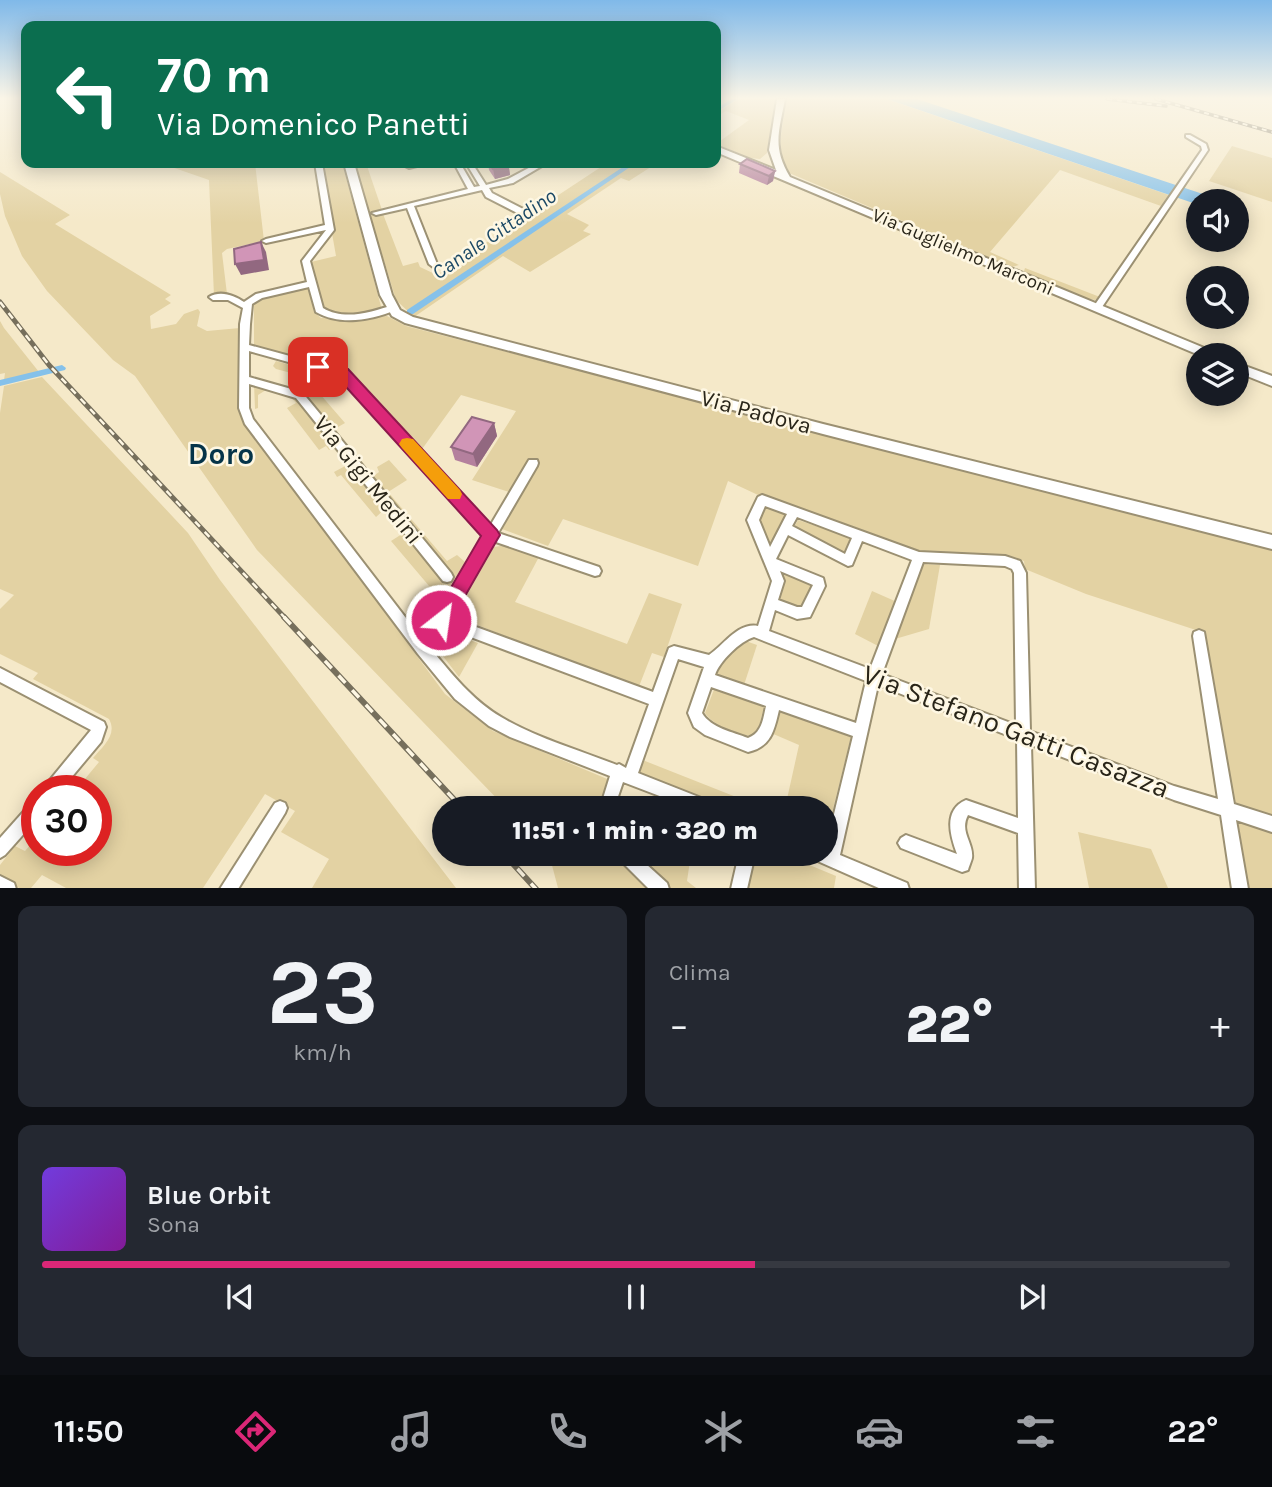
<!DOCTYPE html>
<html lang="it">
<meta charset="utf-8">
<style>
body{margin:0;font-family:Karla,sans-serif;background:#242831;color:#f1f3f6;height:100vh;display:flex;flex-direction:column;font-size:26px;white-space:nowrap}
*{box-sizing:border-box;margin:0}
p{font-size:23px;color:#9ea1a6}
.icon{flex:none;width:38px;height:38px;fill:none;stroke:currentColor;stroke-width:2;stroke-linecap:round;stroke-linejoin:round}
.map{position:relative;height:888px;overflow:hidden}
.details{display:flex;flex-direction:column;gap:18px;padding:18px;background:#0d0f14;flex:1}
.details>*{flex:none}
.top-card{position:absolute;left:21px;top:21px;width:700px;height:147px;border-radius:14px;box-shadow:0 4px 18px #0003;background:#0b6e4f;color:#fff;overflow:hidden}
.fabs{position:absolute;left:1186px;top:189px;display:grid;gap:14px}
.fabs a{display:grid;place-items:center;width:63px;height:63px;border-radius:50%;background:#171b24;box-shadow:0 4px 18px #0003;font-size:35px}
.speed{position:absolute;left:21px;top:775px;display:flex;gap:14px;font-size:35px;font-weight:700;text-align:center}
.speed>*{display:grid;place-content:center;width:91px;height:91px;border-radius:50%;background:#171b24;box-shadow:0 4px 18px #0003;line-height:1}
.speed .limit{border:10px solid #d22;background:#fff;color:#111}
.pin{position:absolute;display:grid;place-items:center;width:60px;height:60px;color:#fff;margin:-30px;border-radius:14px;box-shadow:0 4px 10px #0006}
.me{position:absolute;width:77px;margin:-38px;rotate:30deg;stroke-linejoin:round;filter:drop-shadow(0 0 5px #0008)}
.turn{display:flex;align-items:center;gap:24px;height:147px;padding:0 21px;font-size:32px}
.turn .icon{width:91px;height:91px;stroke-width:2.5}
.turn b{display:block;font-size:49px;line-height:60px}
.big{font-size:52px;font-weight:800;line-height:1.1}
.details .widget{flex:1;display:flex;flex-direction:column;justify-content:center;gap:10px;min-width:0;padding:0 24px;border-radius:14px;background:#242831}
.details .dial{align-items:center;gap:0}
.dial b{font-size:91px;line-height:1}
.song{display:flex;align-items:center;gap:21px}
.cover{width:84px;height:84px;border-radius:10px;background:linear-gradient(135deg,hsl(260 70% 55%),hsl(290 70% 35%))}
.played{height:7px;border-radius:4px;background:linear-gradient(90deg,#db2777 60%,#363941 60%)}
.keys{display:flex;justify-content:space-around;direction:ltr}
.heat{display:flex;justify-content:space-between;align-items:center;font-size:38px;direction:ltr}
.details .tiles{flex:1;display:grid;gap:18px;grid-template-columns:1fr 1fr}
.widget:last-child{grid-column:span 2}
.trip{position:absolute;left:432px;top:796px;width:406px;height:70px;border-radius:35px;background:#171b24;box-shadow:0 4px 18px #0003;font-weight:800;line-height:70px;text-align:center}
.dock{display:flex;height:112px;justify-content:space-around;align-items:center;background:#090b0e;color:#9ea1a6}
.dock .icon{width:49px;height:49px}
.dock .selected{color:#db2777}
.dock b{font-size:32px;color:#f1f3f6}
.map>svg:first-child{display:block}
</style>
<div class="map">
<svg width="1272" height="889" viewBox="0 0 1272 889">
<rect width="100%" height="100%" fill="#f5e9c9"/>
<!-- green -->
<g fill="#e3d2a3">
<path d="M739,99H775L767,153L760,159L750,158L716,144L749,120L726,111L716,117V113Z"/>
<path d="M786,99H886L1169,195L1161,206L1060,170L990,252L1019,265L1012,267L782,170L778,157Z"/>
<path d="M1232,146L1272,158V202L1209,181Z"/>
<path d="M160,163H255L264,241L227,249L222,253L227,294L214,296L209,180Z"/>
<path d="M322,163H342L382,310C368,314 332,322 322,306C315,295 314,275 311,262L336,256L323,182L326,176Z"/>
<path d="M354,163H366L382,210L374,212L376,216L383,214L403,266L418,262L420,267L437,275L607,163H657L629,181L621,178L567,214L589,225L583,231L591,234L530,272L503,256L414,317L396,300Z"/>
<path d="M0,172L70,215L55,224L171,295L165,299L171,303L150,316L151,329L176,324L184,314L198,309L200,312L197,326L207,331L240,328V416L445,694L493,731L612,781L604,808H506L257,550L135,376L113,360L47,291L22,256L5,216L0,194Z"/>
<path d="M1025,268L1100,297L1095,300L1085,298L1028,275L1024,271Z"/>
<path d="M310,288L314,312L321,318L387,316L406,326L1272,549V819L1234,807L1205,633L1086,594L1025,569L1024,561L1012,557L920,555L795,512L728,481L698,566L563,519L548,546L502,529L539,464L528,461L509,492L472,480L516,411L461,395L420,452L344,371L254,346V301Z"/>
<path d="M0,321L4,328L39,372L4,380L5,373L0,374Z"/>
<path d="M276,361L348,382L336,388L328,386L329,383L276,369L273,366Z"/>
<path d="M42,377L188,533L220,580L456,888H312L329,859L281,832L295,811L265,794L203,888H66L42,875L31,888H19L0,876V865L15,846L25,851L37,837V850H96V791H75L99,762L93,758C102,747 118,735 109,719L33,679L38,673L0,654V609L14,595L0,589V413L4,386Z"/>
<path d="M264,381L318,396L320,394L345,423L331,431L368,473L371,471L375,475L379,472L377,467L389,460L407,480L388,492L447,561L457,555L465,562L422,633L418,629L430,610V600L435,593L391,541L402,534L395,525L401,522L386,508L376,517L341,475L337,477L334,472L347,465L341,458L347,455L336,445L329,450L326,446L319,450L287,408L296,403L289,394L269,388L258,395V408L255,409L254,383Z"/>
<path d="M765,504L790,514L769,553L758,520Z"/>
<path d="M798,520L852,538L846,554L794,527Z"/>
<path d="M507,545L540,555L515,602L627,644L649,593L682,604L664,657L652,653L638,689L455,616L494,547Z"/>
<path d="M920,564L940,565L929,629L895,639Z"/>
<path d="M779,569L814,583L803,610L777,599Z"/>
<path d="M872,591L897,602L880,647L855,634Z"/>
<path d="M446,631L478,643L459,677L436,647Z"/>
<path d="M743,640L757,645L744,685L715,675L719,665Z"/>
<path d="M715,687L764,707L757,735C741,738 714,726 705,713Z"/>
<path d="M777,707L852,733L826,837V808H785L799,745L771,733Z"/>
<path d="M640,759L764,808H724L636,773Z"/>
<path d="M1237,817L1272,829V888H1249Z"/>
<path d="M1078,832L1151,849L1168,888H1089Z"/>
<path d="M549,854H611L647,888H558Z"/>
<path d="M631,854H691L687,881L696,888H668Z"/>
<path d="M755,854H783L836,876L834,888L746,889Z"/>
</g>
<!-- water -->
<path fill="#85c1ea" d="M887,99H917L1224,201H1199V205Z"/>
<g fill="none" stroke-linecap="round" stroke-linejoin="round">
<!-- canal -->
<g fill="#85c1ea" fill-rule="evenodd">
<path d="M732,99H738L716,112V108Z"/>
<path d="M629,163H636L413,314H407V310Z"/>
<path d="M62,365L66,368L65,370L0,386V380Z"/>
</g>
<!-- minor casing -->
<g stroke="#9b9072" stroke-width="4">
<g id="minor">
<path d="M1186,135H1190L1206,144L1208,150L1100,310H1094V306L1202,150L1201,146L1186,137Z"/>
<path d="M315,163H322L334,230L310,261L323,308C344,321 372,312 393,305L397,308L396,310C372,320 340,326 316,312L309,287L262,298L252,304L250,324L249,345L345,371L490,526L529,460H537L538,463L537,466L498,533L599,567L601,571L599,575L595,576L493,541L449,617L653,692L669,648L674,646L709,655C724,645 738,622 758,626L772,581L747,520L758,497L762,495L919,552L1005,556L1020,561L1026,573L1030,731L1174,786L1218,799L1193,636L1194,632L1199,630L1204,632L1234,804L1272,816V832L1236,820L1248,889H1232L1221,815L1174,800L1031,745L1035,889H1019L1018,833L968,815C959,832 974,843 972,858C972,859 968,869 968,870L962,872L901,848L898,843L901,838L906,835L957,854C950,835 943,810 966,800L1018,818L1017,739L878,685L840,855L907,883L909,889H881L813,859L810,854H826V847L853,736L779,710C774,731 771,747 748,752L705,735L694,727L688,713L704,667L678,659L638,773L714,803L716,808H691L623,782L614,808H600L610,776L510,737L489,726L455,699L418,654L245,424L239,408L240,324L243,308L228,300H213L209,297C220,290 234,295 244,302L256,294L307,282L302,261L326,230L266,243L262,241L266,239L325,225ZM249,351L339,376L484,535L422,639L253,419L249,408V384L296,398L443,581L447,582L451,581L453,577L451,573L302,392L249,377ZM765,506L787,514L770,547L759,520ZM797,517L852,538L845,554L792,526ZM788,535L848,566L852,565L862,541L912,560L870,669L769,631L775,610L797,619L810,617L825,586L823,578L776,559ZM923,562L1005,566L1012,569L1014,573L1016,725L882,674ZM780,571L813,585L802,607H797L778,600L784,581ZM444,627L649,704L626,768L619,764L617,765C581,751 534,737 501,717C472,700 452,674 431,649ZM754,637L866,681L856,723L715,675C719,662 740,641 754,637ZM711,687L766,706C763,719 762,733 748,738C733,732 711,728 702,713Z"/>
<path d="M415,163H429L409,168L405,166Z"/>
<path d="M454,163H460L474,187L480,186L466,163H472L486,185L508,179L538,163H547L513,183L489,188L492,193L531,213V217H525L486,197L482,190L414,206L437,264L433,267L429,264L407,208L376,215L372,213L468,189Z"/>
<path d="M0,668L104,722L106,727L101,742L60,791H43L45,786L91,730L0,682Z"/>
<path d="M37,800V819L5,855L0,858V838L32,802Z"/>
<path d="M280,801L285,803L287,808L285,813L238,889H220L275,803Z"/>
<path d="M616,854H635L667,883L669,889H649L619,859Z"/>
<path d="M739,854H755L747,889H731Z"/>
<path d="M0,876L14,883L16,889H0Z"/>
</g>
</g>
<!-- major casing -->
<g stroke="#9b9072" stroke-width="4">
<g id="major">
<path d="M777,99H785C779,132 772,147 790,177L1214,352L1216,355H1199L716,152V146L776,170L769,150Z"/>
<path d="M344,163H354L392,295L400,310L413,317L823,424L1272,535V549L823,434L405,323L392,316L380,295Z"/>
<path d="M1237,363L1272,376V386L1237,372Z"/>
</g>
</g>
<!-- minor -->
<use href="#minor" fill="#fff" fill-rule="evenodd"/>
<!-- major -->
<use href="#major" fill="#fff" fill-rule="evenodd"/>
<!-- rail-far2 casing -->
<g stroke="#766f5c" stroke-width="3.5">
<g id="rail-far2">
<path d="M1107,99L1166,106"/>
<path d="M1156,99L1272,132"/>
</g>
</g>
<!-- rail-far1 casing -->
<g stroke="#766f5c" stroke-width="5">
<path id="rail-far1" d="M0,302L49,365L286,619"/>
</g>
<!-- rail casing -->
<g stroke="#766f5c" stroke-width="6">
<g id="rail">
<path d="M284,617L462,808"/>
<path d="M504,854L536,889"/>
</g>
</g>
<!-- rail-far2 -->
<use href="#rail-far2" stroke="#fef7e3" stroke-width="2" stroke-dasharray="5" stroke-linecap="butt"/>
<!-- rail-far1 -->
<use href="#rail-far1" stroke="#fef7e3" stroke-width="2.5" stroke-dasharray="7" stroke-linecap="butt"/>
<!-- rail -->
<use href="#rail" stroke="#fef7e3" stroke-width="3.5" stroke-dasharray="10" stroke-linecap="butt"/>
</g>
<!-- wall -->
<g fill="#b4809d">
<path d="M488,163H520L509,168L510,175L495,179L489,170Z"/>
<path d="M740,164L775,171L773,181L767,185L739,173Z"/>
<path d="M494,423L497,436L477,467L455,460L451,447Z"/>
</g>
<!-- shaded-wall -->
<g fill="#926880">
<path d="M505,163H520L509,168L510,175L495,179L493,169Z"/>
<path d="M775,171L773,181L767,185L769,176Z"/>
<path d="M261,242L266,252L269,270L241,275L235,264Z"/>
<path d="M494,423L497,436L477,467L473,454Z"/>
</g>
<!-- building -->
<g fill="#d195b7" stroke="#926880" stroke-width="2">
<path d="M747,159L775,171L769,176L740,164Z"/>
<path d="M489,163H507L508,165L493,169Z"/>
<path d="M261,242L264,260L235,264L234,249Z"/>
<path d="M472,417L494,423L473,454L451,447Z"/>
</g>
<!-- sky -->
<linearGradient id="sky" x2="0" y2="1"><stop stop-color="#80b9e9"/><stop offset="0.44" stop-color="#faf5e7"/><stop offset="1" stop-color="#faf5e7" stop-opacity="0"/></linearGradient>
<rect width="1272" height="223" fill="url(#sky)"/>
<!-- route -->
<path fill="#db2777" stroke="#8e194d" stroke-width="2" d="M318,362L348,369L497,530L500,535L497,540L448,626L441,629L434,626L432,620L481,536L337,377L313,370L311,367Z"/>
<!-- slow -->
<path fill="#f59e0b" d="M407,438L413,439L460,490L462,494L460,499H448L402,448L399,444L402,439Z"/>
<g text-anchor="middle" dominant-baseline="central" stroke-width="5" stroke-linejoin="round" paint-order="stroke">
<!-- far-street labels -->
<g font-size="19" fill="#292519" stroke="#fef7e3">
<text transform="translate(963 252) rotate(23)">Via Guglielmo Marconi</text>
</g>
<!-- far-water labels -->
<g font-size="21" font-style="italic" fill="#1b4865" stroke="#fef7e3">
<text transform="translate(494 234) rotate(-34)">Canale Cittadino</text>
</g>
<!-- street labels -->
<g font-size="23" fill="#292519" stroke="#fef7e3">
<text transform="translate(756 412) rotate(15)">Via Padova</text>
<text transform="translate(368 480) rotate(51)">Via Gigi Medini</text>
</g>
<!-- near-street labels -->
<g font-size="28" fill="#292519" stroke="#fef7e3">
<text transform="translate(1016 731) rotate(21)">Via Stefano Gatti Casazza</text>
</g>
<!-- district labels -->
<g font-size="30" font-weight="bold" fill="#053449" stroke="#fef7e3">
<text x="221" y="454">Doro</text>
</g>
</g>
</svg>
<div class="fabs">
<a><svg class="icon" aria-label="sound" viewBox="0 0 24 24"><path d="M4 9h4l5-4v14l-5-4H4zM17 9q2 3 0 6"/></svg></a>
<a><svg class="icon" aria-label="search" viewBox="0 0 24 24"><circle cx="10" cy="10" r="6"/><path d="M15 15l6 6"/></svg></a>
<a><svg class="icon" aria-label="layers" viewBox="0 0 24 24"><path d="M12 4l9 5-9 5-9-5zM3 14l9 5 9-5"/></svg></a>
</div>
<div class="speed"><div class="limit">30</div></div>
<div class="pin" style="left:318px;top:367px;background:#d93025"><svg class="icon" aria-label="arrive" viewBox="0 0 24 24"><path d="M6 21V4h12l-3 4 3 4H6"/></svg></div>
<svg class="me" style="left:441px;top:620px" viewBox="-20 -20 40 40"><circle r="17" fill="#db2777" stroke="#fff" stroke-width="3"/><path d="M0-11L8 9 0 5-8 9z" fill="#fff"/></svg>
<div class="trip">11:51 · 1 min · 320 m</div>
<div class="top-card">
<div class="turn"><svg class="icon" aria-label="left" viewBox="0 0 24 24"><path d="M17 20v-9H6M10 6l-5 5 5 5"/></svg><div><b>70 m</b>Via Domenico Panetti</div></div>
</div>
</div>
<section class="details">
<div class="tiles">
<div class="widget dial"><b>23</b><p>km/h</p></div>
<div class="widget"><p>Clima</p>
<div class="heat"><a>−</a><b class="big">22°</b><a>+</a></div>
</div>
<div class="widget">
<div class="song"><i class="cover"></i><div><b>Blue Orbit</b><p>Sona</p></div></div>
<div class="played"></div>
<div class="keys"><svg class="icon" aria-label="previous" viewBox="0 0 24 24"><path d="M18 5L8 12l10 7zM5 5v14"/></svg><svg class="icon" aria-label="pause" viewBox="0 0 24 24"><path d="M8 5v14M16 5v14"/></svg><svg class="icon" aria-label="next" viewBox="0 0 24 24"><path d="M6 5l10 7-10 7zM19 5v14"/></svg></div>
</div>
</div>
</section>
<nav class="dock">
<b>11:50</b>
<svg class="icon selected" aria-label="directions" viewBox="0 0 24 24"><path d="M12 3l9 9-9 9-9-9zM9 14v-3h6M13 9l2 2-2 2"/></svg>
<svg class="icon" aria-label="music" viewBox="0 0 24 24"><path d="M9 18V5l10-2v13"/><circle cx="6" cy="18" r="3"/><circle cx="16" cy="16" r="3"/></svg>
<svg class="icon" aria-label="phone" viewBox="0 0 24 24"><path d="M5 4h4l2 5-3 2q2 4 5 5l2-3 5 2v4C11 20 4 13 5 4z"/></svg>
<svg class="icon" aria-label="climate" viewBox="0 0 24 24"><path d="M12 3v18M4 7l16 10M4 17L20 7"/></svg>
<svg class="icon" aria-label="car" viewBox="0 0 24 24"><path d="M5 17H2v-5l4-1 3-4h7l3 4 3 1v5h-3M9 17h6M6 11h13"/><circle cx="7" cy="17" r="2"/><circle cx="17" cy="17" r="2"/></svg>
<svg class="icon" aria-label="filters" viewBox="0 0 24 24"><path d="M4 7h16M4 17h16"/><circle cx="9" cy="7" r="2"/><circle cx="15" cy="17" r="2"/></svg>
<b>22°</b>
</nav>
